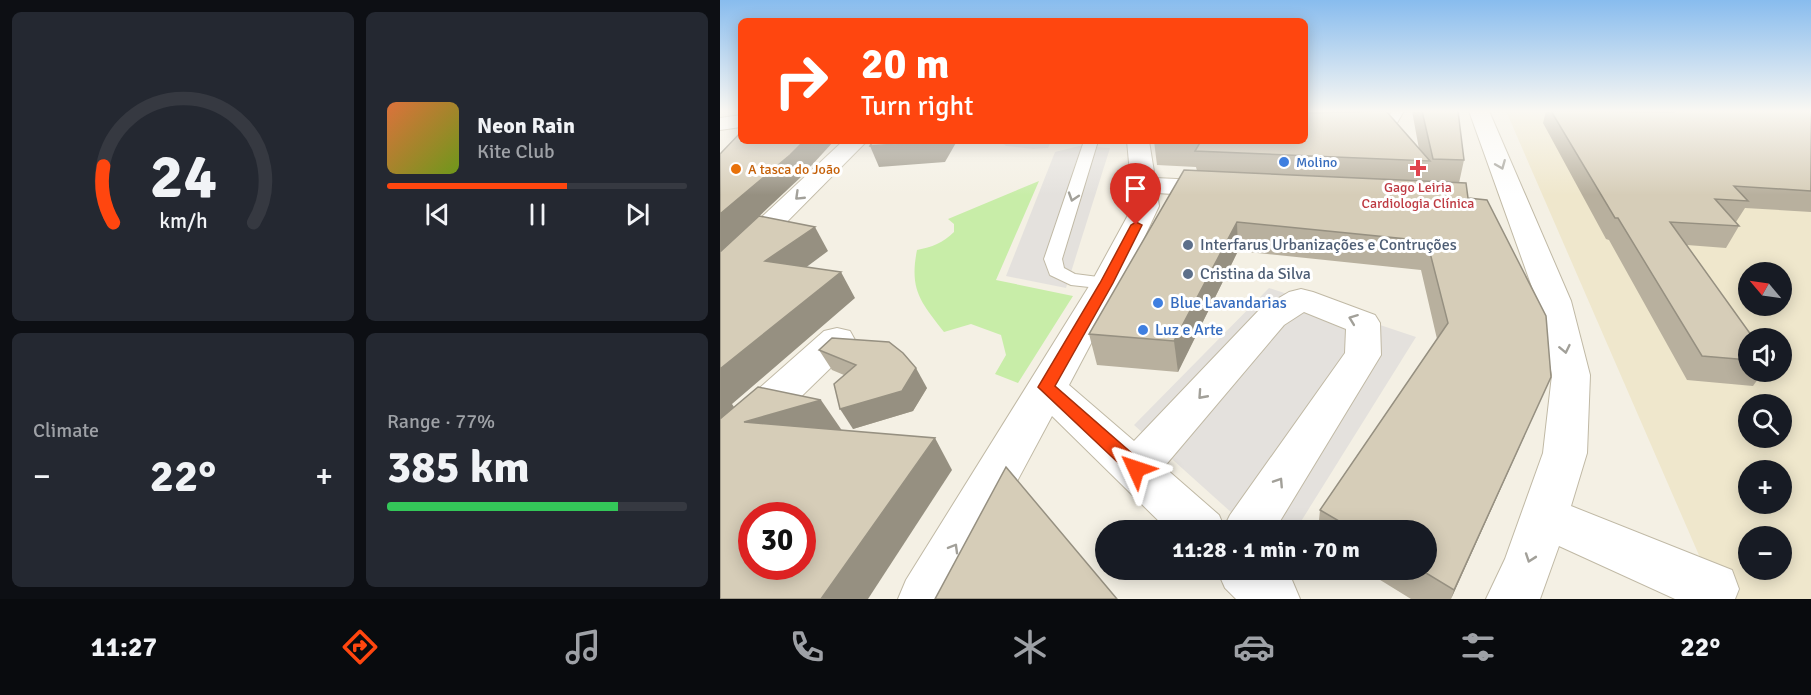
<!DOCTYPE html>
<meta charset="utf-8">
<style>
body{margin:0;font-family:Signika,sans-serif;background:#242831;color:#f1f3f6;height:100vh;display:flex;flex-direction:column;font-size:22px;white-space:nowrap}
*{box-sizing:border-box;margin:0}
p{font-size:20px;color:#9ea1a6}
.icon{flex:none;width:33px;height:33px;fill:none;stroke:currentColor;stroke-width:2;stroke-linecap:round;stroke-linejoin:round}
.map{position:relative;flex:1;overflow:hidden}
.drawer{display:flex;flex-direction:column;gap:12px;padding:12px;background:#0d0f14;width:720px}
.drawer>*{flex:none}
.top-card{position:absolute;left:18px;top:18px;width:570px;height:126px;border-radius:9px;box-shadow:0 3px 15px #0003;background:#ff460f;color:#fff;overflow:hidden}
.needle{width:39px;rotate:299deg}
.buttons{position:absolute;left:1018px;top:262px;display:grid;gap:12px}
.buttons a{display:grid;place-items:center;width:54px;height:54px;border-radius:50%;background:#171b24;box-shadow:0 3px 15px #0003;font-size:30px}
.speed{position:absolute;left:18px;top:502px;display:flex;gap:12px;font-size:30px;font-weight:700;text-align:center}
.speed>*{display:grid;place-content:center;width:78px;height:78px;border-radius:50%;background:#171b24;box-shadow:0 3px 15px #0003;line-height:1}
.speed .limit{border:9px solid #d22;background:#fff;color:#111}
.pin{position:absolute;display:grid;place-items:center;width:51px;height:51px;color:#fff;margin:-62px -26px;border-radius:50% 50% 50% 0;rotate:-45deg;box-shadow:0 0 6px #0007}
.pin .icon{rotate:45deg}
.me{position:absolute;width:66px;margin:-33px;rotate:312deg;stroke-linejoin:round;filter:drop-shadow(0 0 4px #0008)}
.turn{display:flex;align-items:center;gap:21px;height:126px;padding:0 24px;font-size:27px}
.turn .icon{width:78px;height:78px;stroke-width:2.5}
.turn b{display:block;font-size:42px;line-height:51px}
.big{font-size:45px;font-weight:700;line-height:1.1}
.drawer .widget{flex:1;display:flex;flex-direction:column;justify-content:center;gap:9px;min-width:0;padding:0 21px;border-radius:9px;background:#242831}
.drawer .dial{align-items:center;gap:0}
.dial svg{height:156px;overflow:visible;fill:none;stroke:#363941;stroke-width:7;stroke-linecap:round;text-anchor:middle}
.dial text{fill:#f1f3f6;stroke:none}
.song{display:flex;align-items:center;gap:18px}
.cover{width:72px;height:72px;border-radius:9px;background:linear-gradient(135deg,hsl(20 70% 55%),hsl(80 70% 35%))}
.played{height:6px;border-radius:3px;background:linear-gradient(90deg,#ff460f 60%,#363941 60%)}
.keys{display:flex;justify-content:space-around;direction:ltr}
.heat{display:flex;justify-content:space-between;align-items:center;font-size:33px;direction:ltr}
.charge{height:9px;border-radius:4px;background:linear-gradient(90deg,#34c759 77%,#363941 0)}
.drawer .tiles{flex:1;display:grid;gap:12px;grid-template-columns:repeat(2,1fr)}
.trip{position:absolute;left:375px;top:520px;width:342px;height:60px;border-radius:30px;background:#171b24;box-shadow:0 3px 15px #0003;font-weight:700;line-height:60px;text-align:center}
.tabs{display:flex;height:96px;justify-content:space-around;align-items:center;background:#090b0e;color:#9ea1a6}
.tabs .icon{width:42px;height:42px}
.tabs .current{color:#ff460f}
.tabs b{font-size:27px;color:#f1f3f6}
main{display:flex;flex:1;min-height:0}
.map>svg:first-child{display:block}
</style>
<main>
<section class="drawer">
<div class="tiles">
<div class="widget dial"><svg viewBox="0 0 100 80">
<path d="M14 69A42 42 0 1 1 86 69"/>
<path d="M14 69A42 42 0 0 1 9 40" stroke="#ff460f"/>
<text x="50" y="56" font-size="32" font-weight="700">24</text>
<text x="50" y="72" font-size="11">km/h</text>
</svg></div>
<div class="widget">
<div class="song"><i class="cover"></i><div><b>Neon Rain</b><p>Kite Club</p></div></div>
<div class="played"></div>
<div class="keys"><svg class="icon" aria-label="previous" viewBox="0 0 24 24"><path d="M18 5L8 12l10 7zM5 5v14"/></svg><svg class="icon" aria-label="pause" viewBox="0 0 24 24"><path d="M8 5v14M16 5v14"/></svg><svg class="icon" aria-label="next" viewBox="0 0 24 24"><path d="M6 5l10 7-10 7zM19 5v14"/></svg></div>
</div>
<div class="widget"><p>Climate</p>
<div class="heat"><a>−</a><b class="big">22°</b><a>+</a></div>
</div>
<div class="widget"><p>Range · 77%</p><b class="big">385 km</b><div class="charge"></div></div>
</div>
</section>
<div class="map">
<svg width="1091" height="599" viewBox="0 0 1091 599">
<rect width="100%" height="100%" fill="#f4f0e4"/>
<!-- education -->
<path fill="#efe7cc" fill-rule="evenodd" d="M786,111H1091V599H998ZM1029,273H1062V306H1029ZM1029,339H1062V372H1029ZM1029,405H1062V438H1029ZM1029,471H1062V504H1029ZM1029,537H1062V570H1029Z"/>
<!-- green -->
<path fill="#c8eda8" d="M319,181L276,280L353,296L298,383L275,374L286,355L281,335L251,324L224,332C201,302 189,290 197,250C212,247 223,243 234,232V224L228,219Z"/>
<!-- parking -->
<g fill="#e4e1dd">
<path d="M280,141H331L328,148L313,149L286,146Z"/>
<path d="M359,146L390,148L346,288L286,276L335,152Z"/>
<path d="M549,288L696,337L575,531H532L414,425Z"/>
</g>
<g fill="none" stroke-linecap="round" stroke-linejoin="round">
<!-- lane casing -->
<g stroke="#c0b9a5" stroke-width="2">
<g id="lane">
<path d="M672,111H684L671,133L649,134L648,131L649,128L662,127Z"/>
<path d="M364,141H378L342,259L344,268L355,274L394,279L396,283L394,287L387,289L351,285L330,275L324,259Z"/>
</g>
</g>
<!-- street casing -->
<g stroke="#c0b9a5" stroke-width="2">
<g id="street">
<path d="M749,111H769L851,301L870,375L867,453L851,506L1012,570L1019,589L1015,599H955L839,546L820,599H766L785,559L823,453L832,375L817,301Z"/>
<path d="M21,115V127L0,130V118Z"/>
<path d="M123,141H147L33,256L23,259L13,256L8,250L13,244Z"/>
<path d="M407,141H429L435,178L500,181L509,184L513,189L509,194L500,197L437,193L439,206L403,283L349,385L414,441L540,309L569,292L581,289L593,292L655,315L660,323L661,355L554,531H449L332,416L234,599H178L186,580L371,283L413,206ZM584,312L626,329L625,353L510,515L504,527L499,515L444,467L564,325Z"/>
<path d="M117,328L130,331L135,340L130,349L15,461L0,467V423L104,331Z"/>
<path d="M497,570H561L572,580L580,599H516L505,588Z"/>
</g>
</g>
<!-- lane -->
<use href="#lane" fill="#fff" fill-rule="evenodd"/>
<!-- street -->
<use href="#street" fill="#fff" fill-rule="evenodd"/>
</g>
<!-- wall -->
<g fill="#b8b09e">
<path d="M585,111H666L699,149L692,111H738L744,160L739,183L748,198L817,408L731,599H691L644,570H706V531H598L600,510L717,339L701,270L518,251L458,372L377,365L369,334L477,171L476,167L437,165L434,141H585Z"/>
<path d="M826,111H1091V212L1025,208L1016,222H1015L1019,226L1006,248L967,245L1029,339V372H1043L1033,386L967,380L889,240L886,239L823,123Z"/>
<path d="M99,350L207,388L193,411L133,429L124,375L112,370Z"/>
</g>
<!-- shaded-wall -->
<g fill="#969081">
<path d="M84,141H114L81,177L0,253V214Z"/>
<path d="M217,141H237L225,162L159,167L150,146Z"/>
<path d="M517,222L518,251L458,372L454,341Z"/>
<path d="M95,227L108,251L61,286L45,261Z"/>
<path d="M121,272L135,298L12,404L14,407L0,421V369Z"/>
<path d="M196,368L207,388L193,411L133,429L120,409Z"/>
<path d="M831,377L817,408L731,599L734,590Z"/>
<path d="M101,400L123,432L24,422Z"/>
<path d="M215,438L232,470L148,599H101Z"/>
</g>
<!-- building -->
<g fill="#d6cdb8" stroke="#969081" stroke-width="1.5" fill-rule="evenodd">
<path d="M666,111L710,161L475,151L481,141H480H585V113Z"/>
<path d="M702,111H738L744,160L713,159Z"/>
<path d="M831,111L954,112V111H1091V191L1014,186L1028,201L995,199L1019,226L950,222L1034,339H1029V360L982,356L898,218H895Z"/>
<path d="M21,132V141H84L70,155L0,214V154Z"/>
<path d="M153,141H217L150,146Z"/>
<path d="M464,170L746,183L748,198L767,200L826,316L831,377L734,590L701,570H706V531H636L600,510L728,323L707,241L517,222L454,341L369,334Z"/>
<path d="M39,216L95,227L45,261L121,272L0,369V252Z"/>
<path d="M112,338L169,342L183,353L196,368L182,391L120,409L114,384L136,365L99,350Z"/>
<path d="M38,387L101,400L24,422L215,438L101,599H0V419ZM32,516H82V567H32Z"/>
<path d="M286,467L397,599H215Z"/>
</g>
<!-- one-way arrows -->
<defs><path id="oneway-chevron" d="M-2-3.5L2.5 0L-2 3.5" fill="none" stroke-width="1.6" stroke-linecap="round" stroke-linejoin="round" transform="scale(1.5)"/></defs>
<g stroke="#a2a099">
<use href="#oneway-chevron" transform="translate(781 165) rotate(68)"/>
<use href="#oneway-chevron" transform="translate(79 196) rotate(136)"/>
<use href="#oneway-chevron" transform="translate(353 197) rotate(108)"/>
<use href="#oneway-chevron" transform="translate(633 319) rotate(-159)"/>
<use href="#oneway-chevron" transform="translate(845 349) rotate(78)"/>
<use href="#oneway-chevron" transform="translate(482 395) rotate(132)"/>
<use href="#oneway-chevron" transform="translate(559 482) rotate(-57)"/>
<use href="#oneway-chevron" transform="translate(234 548) rotate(-60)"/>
<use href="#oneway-chevron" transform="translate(810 558) rotate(109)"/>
</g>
<!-- sky -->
<linearGradient id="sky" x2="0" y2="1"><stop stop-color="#88bcee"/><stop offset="0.57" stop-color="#faf8f3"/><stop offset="1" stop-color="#faf8f3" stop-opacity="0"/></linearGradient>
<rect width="1091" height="195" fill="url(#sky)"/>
<!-- route -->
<path fill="#ff460f" stroke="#a62e0a" stroke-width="1.5" d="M416,222L422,225L393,283L335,386L423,463L425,469L423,474L416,477L410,474L318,387L380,283L411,225Z"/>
<!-- markers -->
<g fill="#3f7fe0" stroke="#fff" stroke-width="2">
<circle cx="564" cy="162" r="6"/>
<circle cx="438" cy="303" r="6"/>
<circle cx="423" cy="330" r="6"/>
</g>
<path fill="#e0444e" stroke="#fff" stroke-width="2" d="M695 159h6v6h6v6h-6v6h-6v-6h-6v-6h6z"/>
<circle fill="#e8710a" stroke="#fff" stroke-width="2" cx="16" cy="169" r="6"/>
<g fill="#5c6f8a" stroke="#fff" stroke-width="2">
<circle cx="468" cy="245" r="6"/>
<circle cx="468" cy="274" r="6"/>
</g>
<g text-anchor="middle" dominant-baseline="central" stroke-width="6" stroke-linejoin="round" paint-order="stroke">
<!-- far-shop labels -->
<g font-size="14" fill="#366cbe" stroke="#fff" text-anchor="start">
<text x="576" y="162">Molino</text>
</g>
<!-- far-food labels -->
<g font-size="14" fill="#c56008" stroke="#fff" text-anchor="start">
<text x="28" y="169">A tasca do João</text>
</g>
<!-- far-health labels -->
<g font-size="14" fill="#be3a42" stroke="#fff">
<text x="698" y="187">Gago Leiria<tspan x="698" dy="16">Cardiologia Clínica</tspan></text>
</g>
<!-- service labels -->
<g font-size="16" fill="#4e5e75" stroke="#fff" text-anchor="start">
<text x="480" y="245">Interfarus Urbanizações e Contruções</text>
<text x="480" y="274">Cristina da Silva</text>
</g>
<!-- shop labels -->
<g font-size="16" fill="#366cbe" stroke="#fff" text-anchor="start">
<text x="450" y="303">Blue Lavandarias</text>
<text x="435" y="330">Luz e Arte</text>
</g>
</g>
</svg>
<div class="buttons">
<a><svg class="needle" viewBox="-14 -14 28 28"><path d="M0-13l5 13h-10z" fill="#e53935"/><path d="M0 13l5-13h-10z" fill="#9ea1a6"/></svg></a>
<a><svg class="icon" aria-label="sound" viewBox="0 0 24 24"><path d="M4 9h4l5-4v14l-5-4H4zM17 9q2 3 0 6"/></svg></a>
<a><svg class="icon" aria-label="search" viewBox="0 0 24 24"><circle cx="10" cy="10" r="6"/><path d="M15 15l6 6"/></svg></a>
<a>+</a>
<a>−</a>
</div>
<div class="speed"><div class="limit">30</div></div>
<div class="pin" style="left:416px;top:225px;background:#d93025"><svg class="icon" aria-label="arrive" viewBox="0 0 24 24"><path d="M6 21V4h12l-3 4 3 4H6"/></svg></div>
<svg class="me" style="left:416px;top:469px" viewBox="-20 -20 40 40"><path d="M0-17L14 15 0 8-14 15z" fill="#ff460f" stroke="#fff" stroke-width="4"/></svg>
<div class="trip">11:28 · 1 min · 70 m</div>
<div class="top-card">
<div class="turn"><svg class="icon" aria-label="right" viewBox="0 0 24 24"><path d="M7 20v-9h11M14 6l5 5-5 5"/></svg><div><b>20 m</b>Turn right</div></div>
</div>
</div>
</main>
<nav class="tabs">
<b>11:27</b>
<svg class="icon current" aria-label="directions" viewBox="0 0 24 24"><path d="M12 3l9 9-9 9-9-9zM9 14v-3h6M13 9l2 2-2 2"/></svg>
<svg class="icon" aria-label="music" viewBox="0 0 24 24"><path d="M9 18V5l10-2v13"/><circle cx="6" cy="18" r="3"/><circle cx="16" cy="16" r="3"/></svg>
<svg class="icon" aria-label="phone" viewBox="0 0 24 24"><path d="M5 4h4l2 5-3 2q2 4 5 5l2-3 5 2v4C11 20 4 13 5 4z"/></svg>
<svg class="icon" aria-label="climate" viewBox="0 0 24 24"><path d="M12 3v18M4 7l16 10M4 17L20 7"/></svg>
<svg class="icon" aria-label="car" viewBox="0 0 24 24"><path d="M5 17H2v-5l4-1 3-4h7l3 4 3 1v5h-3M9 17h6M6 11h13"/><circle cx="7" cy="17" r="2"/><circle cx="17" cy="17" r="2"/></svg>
<svg class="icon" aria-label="filters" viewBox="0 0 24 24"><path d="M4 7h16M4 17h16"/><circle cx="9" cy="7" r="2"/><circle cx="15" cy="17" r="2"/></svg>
<b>22°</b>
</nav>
